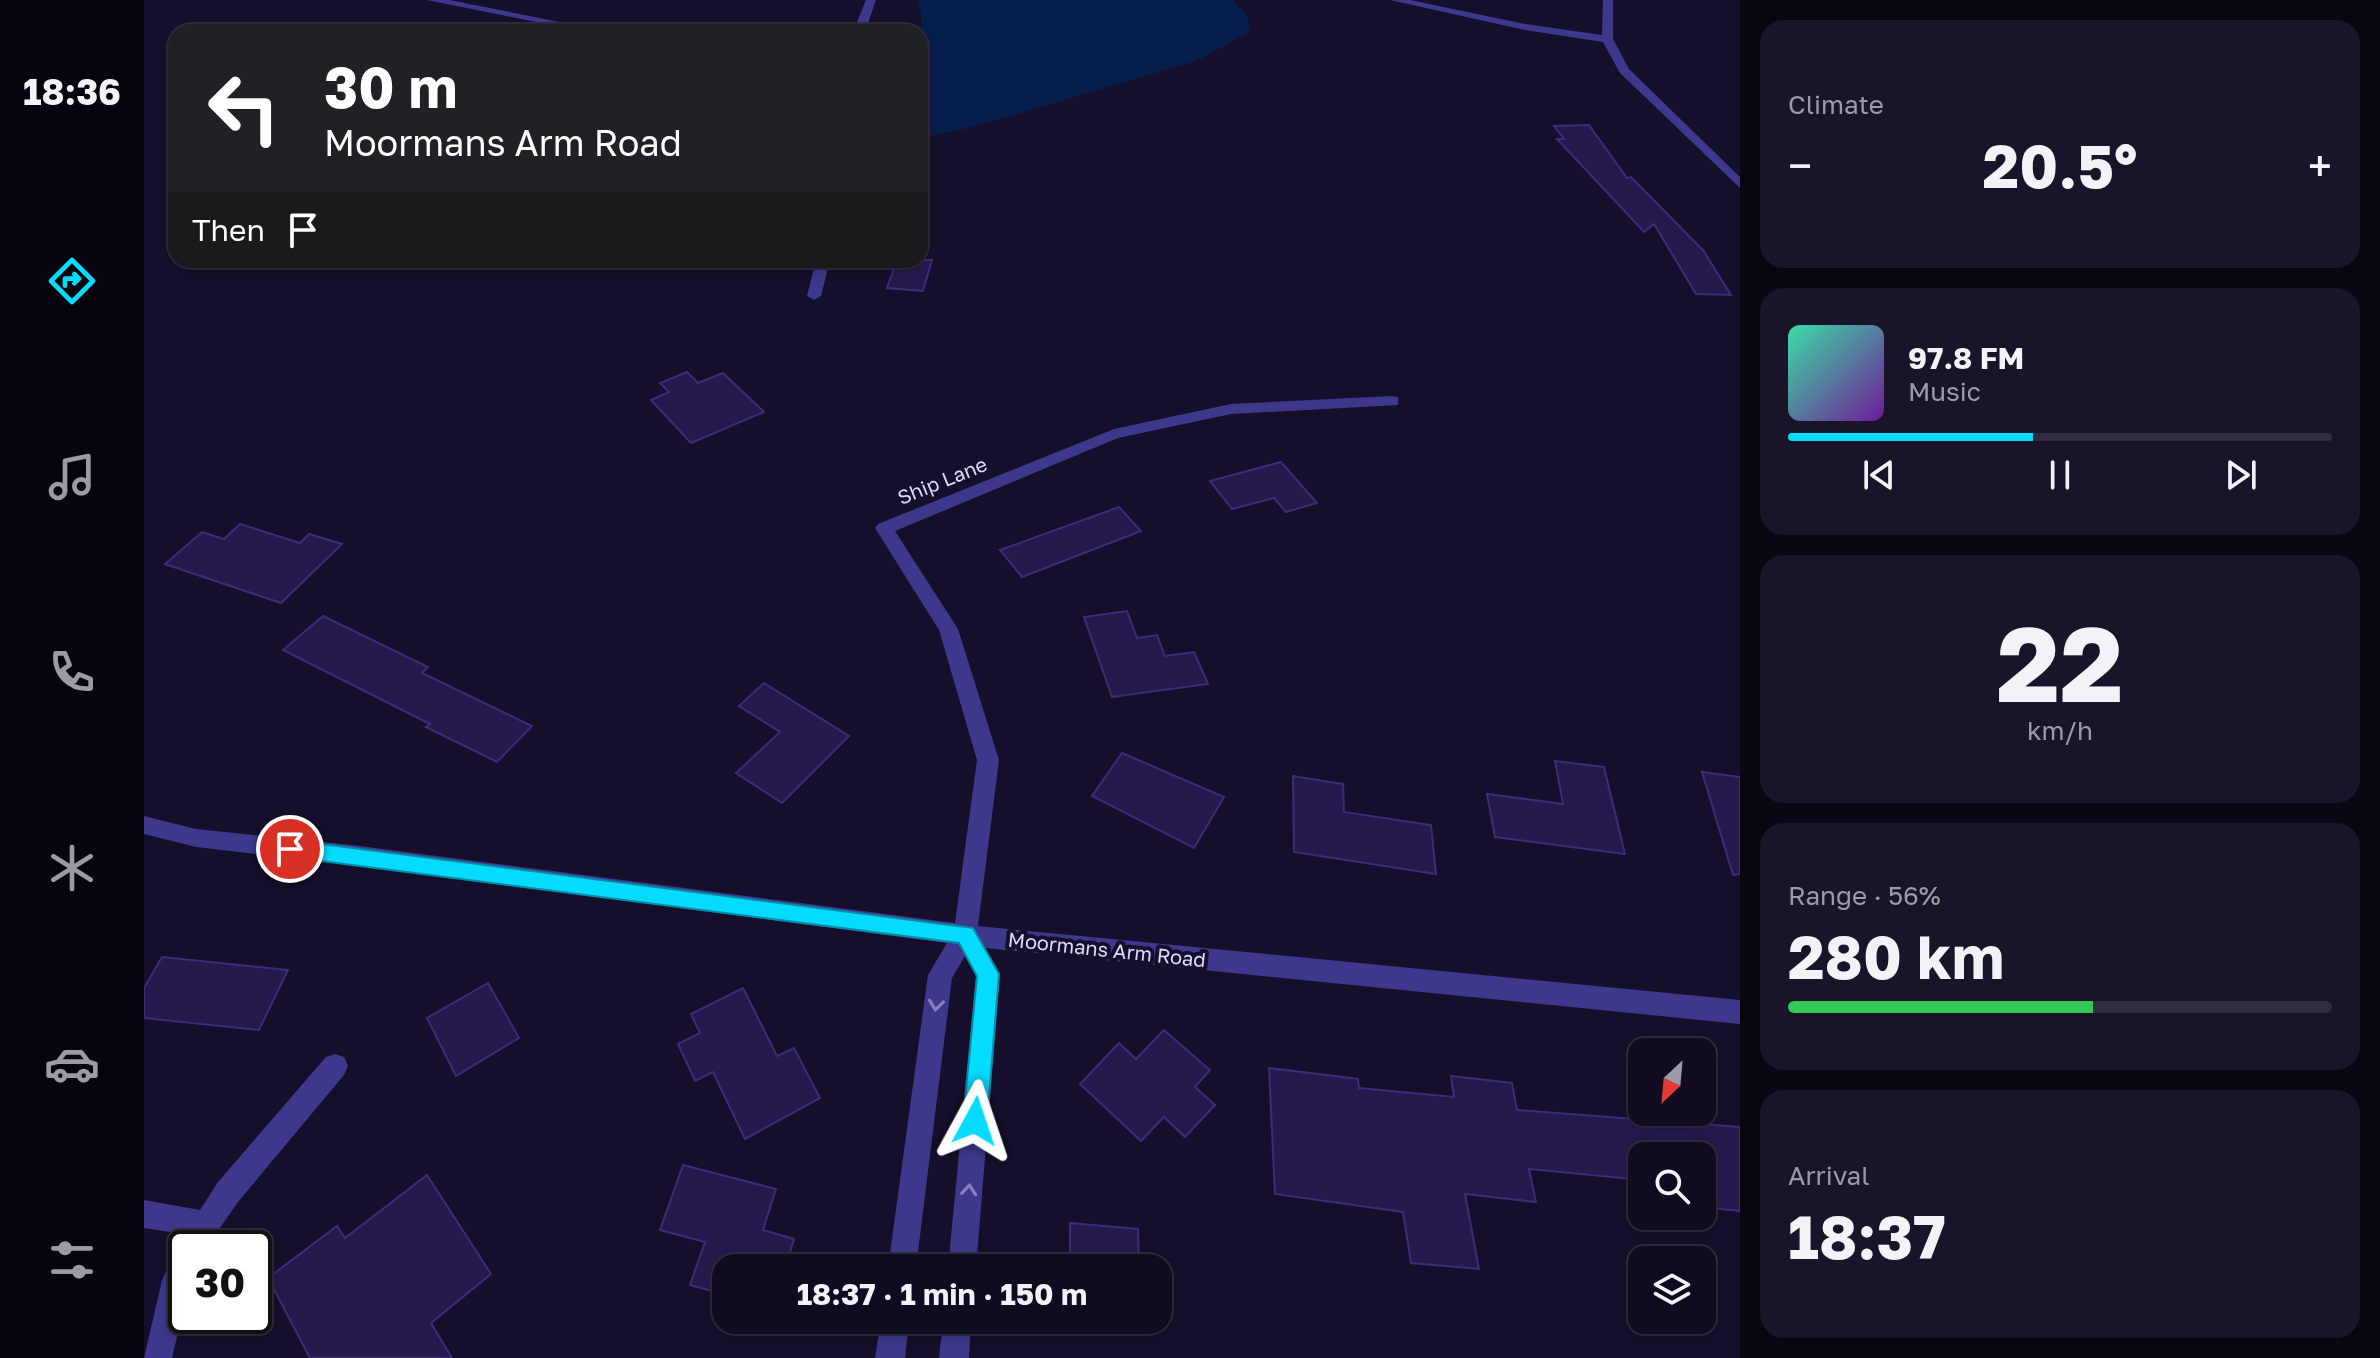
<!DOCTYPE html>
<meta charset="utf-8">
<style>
body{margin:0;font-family:"Golos Text",sans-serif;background:#191429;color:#f1f3f6;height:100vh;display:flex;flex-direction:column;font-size:30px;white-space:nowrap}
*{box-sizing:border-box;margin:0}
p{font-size:26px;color:#9c9ba5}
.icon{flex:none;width:44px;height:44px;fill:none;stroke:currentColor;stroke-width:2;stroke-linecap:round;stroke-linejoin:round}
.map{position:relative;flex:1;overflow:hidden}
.panel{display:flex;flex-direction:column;gap:20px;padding:20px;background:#090612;width:640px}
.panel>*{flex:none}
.banner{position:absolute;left:24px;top:24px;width:760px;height:244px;border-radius:24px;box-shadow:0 4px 12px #0003,0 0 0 2px #302b3e;background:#202124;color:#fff;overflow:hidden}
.needle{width:52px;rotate:206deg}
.controls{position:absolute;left:1484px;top:1038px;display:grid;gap:16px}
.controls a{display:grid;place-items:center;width:88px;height:88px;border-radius:16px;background:#100b20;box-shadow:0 4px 12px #0003,0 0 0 2px #302b3e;font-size:40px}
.speed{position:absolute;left:24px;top:1230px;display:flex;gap:16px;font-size:40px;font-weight:700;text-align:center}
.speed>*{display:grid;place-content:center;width:104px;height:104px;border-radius:50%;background:#100b20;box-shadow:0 4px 12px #0003,0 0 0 2px #302b3e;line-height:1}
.speed .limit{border:4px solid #111;border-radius:12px;background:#fff;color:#111}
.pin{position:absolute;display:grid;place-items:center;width:68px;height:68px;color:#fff;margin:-34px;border:4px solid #fff;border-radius:50%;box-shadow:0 2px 8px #0007}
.me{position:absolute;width:88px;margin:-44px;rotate:5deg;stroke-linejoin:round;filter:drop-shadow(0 0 6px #0008)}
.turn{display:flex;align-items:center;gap:28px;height:168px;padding:0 24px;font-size:36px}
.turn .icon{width:104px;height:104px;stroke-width:2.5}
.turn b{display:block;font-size:56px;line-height:68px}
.then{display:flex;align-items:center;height:76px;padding:0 24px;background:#0003;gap:16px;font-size:30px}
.big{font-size:60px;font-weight:700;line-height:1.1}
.panel .card{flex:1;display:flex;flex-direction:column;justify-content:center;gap:12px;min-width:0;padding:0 28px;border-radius:24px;background:#191429}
.panel .dial{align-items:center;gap:0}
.dial b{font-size:104px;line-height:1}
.song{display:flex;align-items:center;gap:24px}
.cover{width:96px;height:96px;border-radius:12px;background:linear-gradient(135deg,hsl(160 70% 55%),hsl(280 70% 35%))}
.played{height:8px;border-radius:4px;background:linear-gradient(90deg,#05dbff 45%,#302b3e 45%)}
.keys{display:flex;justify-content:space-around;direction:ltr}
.heat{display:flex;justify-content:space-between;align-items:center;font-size:44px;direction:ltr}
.charge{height:12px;border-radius:6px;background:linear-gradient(90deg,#34c759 56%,#302b3e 0)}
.trip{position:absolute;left:568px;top:1254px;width:460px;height:80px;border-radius:24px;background:#100b20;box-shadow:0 4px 12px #0003,0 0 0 2px #302b3e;font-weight:700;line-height:80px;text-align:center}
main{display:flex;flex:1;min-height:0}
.tab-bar{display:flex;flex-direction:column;width:144px;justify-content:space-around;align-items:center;background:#06040d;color:#9c9ba5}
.tab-bar .icon{width:56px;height:56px}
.tab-bar .selected{color:#05dbff}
.tab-bar b{font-size:36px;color:#f1f3f6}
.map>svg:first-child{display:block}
</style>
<main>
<nav class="tab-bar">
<b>18:36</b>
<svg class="icon selected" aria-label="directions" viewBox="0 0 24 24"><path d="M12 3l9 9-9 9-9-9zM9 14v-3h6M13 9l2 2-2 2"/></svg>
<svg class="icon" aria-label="music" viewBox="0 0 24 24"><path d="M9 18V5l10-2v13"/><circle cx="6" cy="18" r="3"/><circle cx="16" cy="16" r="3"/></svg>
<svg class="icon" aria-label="phone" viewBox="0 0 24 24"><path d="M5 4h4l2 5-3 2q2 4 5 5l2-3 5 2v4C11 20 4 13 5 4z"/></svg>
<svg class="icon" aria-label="climate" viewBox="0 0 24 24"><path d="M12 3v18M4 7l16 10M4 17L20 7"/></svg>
<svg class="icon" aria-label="car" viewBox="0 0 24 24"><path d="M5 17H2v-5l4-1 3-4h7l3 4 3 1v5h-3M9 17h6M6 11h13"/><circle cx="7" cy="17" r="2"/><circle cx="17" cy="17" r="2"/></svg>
<svg class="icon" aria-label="filters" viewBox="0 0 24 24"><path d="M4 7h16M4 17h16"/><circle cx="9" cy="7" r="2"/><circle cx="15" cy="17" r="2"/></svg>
</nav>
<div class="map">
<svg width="1596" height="1358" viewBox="0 0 1596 1358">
<rect width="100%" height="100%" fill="#150f2b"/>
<!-- water -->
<path fill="#071d4b" d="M773,0H1089L1103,15L1106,32L1052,61L829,127L776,138L777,13Z"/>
<!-- building -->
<g fill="#261a4d" stroke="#3e2b7a" stroke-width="2">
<path d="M1445,125L1483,178L1487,177L1559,250L1587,295L1552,294L1510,224L1500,232L1413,139H1420L1410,126Z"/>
<path d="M753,260H788L779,291L743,288Z"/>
<path d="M543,372L554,383L579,373L620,412L547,443L507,400L525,392L516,383Z"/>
<path d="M1137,462L1173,503L1142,512L1130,498L1088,509L1066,481Z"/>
<path d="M975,507L997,531L878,577L856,550Z"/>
<path d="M96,524L156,543L165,534L198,544L137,603L21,564L58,532L80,539Z"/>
<path d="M983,611L993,638L1013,635L1021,656L1050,652L1064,684L968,697L940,617Z"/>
<path d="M179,616L284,667L278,673L388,726L353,762L282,727L286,724L139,650Z"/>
<path d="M620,683L705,736L638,803L592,773L636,732L595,706Z"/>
<path d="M978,753L1080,797L1050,848L948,796Z"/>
<path d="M1411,761L1460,767L1481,854L1351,837L1343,794L1419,804Z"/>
<path d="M1558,772L1596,777V874L1589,875Z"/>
<path d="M1149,776L1199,784L1200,812L1287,825L1292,874L1150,852Z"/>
<path d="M18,957L144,970L115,1030L0,1018V988Z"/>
<path d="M344,983L375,1038L312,1076L283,1018Z"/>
<path d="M599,988L633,1056L650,1048L676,1098L601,1139L569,1072L551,1081L534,1044L556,1033L547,1014Z"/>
<path d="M1020,1030L1066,1070L1051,1087L1071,1105L1041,1137L1020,1117L997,1141L936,1084L975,1043L992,1059Z"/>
<path d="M1125,1068L1214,1079L1215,1088L1310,1097L1307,1076L1368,1083L1373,1110L1596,1127V1211L1558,1207V1156H1498V1180L1385,1169L1392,1202L1321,1194L1335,1269L1267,1263L1259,1212L1131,1194Z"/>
<path d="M539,1165L632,1189L619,1230L650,1239L641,1268H582V1295L546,1285L561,1242L516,1230Z"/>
<path d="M283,1175L347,1274L287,1323L308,1358H166L124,1278L193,1226L201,1238Z"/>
<path d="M926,1223L994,1229L995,1268H926Z"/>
<path d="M926,1320H997V1334L925,1328Z"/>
</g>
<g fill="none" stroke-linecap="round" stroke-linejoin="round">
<!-- minor -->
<g fill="#3e388c" fill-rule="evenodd">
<path d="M283,0H305L466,32H442Z"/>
<path d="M722,0H732L721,32H709Z"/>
<path d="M1246,0H1266L1381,24L1458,35L1459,0H1469V39L1485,69L1596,177V188L1476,73L1459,42L1381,30Z"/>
<path d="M672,260H686L677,296L670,300L663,296Z"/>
<path d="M1248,396L1254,397V405L1087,414L974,438L751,531L814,629L855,760L834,926L1596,1000V1024L841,948L856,974L832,1268H804L832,976L821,956L808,978L772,1268H744L784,975L803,943L208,865L52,847L0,834V816L52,829L208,845L811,923L833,760L795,630L731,528L734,524L970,429L1087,404Z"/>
<path d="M191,1054L200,1057L204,1066L200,1075L94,1202L62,1248H42V1298L28,1358H0L18,1280L39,1234L0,1228V1200L56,1210L74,1182L182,1057Z"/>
<path d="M737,1320H765L761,1358H731Z"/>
<path d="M799,1320H827L825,1358H795Z"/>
</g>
</g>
<!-- one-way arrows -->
<defs><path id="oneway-chevron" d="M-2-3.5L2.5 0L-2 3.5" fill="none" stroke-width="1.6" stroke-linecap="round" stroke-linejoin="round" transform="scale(2)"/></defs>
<g stroke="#8680c0">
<use href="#oneway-chevron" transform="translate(792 1005) rotate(97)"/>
<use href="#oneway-chevron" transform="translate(825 1190) rotate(-85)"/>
</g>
<!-- route -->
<path fill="#05dbff" stroke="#038ea6" stroke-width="2" d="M146,840L829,928L855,974L843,1121L840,1130L831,1133L823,1130L819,1121L833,976L815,943L146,857L138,855L135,849L138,842Z"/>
<g text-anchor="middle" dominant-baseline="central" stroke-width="8" stroke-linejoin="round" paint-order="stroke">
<!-- street labels -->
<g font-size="20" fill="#dfd9ff" stroke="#150f2b">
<text transform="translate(798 480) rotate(-22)">Ship Lane</text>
<text transform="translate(963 949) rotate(6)">Moormans Arm Road</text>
</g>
</g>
</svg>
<div class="controls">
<a><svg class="needle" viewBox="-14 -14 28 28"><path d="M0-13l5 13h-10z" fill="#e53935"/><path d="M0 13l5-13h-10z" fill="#9c9ba5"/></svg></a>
<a><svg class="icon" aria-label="search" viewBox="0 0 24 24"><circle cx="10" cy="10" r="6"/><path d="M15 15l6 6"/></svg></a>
<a><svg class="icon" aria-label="layers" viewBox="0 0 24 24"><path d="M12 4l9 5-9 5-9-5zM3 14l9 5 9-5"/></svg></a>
</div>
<div class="speed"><div class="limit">30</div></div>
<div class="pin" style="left:146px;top:849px;background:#d93025"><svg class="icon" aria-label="arrive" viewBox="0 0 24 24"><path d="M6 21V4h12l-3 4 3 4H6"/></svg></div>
<svg class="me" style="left:831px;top:1121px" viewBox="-20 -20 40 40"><path d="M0-17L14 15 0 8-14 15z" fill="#05dbff" stroke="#fff" stroke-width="4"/></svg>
<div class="trip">18:37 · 1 min · 150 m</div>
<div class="banner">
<div class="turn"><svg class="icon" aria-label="left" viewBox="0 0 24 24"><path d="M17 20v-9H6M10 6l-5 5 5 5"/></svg><div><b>30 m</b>Moormans Arm Road</div></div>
<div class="then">Then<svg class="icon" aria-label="arrive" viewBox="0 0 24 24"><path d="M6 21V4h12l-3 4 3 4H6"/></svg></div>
</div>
</div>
<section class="panel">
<div class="card"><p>Climate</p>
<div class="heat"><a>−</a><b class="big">20.5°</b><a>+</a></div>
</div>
<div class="card">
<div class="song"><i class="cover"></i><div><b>97.8 FM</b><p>Music</p></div></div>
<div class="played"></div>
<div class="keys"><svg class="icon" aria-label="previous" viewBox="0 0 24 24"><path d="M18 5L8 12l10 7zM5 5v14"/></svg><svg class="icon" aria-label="pause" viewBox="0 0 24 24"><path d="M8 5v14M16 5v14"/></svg><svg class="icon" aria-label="next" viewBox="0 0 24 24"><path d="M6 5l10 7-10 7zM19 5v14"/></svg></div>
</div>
<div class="card dial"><b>22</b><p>km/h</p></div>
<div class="card"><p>Range · 56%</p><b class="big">280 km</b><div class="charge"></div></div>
<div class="card"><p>Arrival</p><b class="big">18:37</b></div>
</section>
</main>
